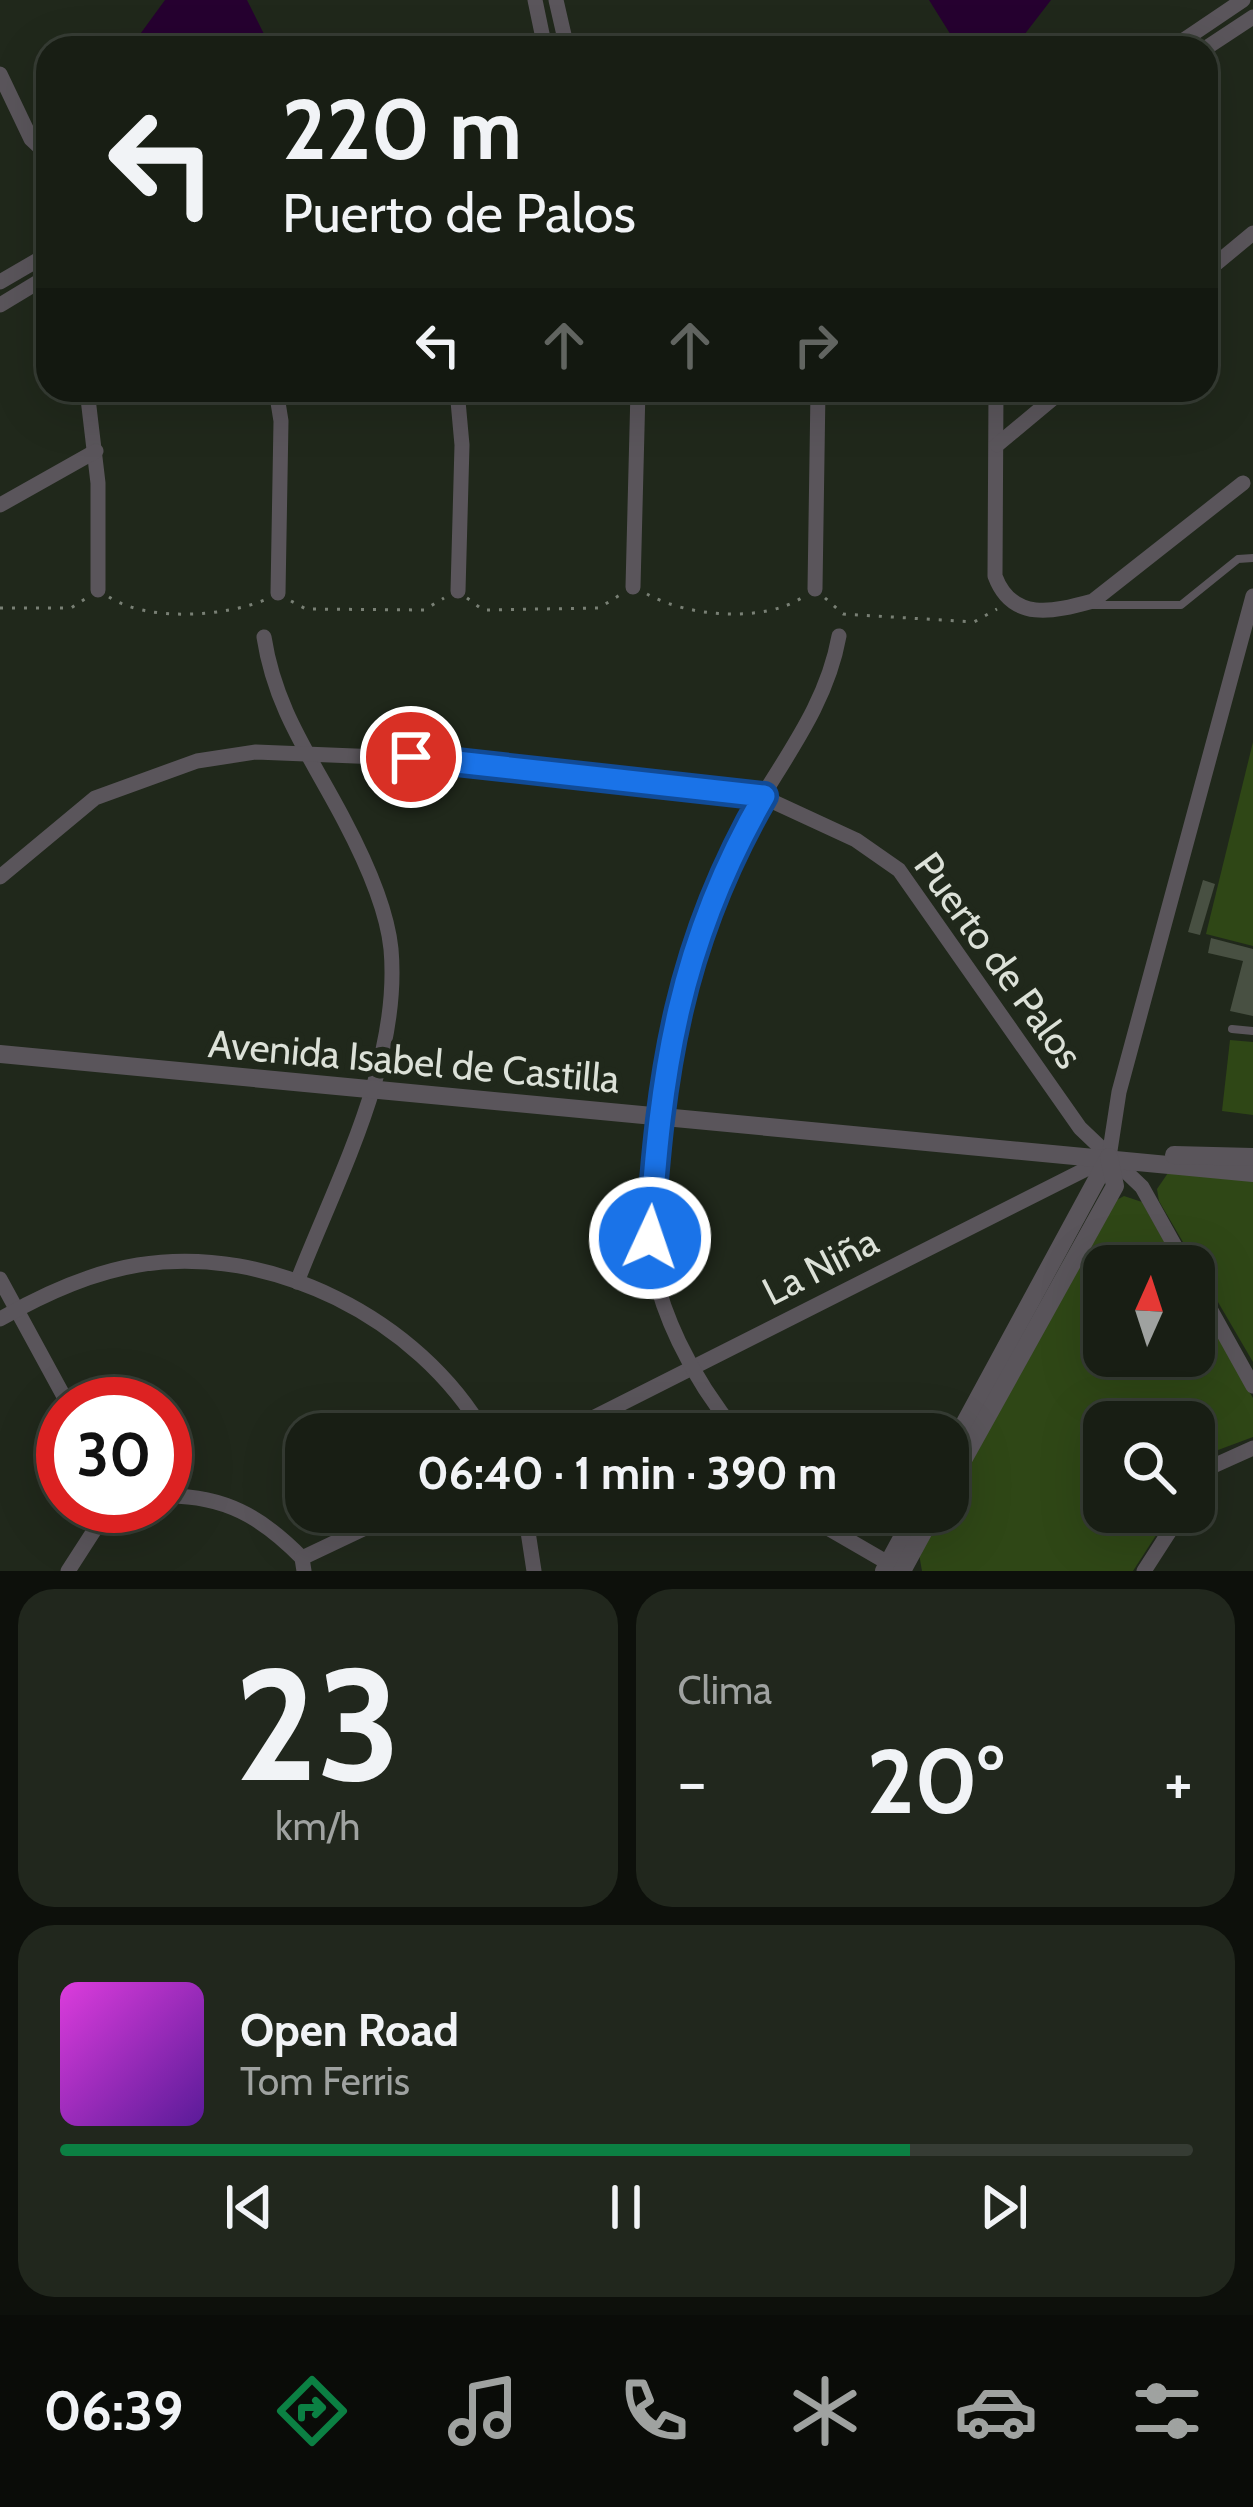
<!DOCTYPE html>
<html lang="es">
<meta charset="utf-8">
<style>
body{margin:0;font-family:Cabin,sans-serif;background:#21271d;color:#f1f3f6;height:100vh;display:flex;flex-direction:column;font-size:45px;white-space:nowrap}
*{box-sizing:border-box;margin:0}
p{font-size:39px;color:#9fa2a0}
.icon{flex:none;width:66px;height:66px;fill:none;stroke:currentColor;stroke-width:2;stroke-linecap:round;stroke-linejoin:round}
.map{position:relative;height:1571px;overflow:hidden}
.side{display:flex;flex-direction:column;gap:18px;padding:18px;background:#0d100b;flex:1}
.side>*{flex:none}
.top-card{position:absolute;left:36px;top:36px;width:1182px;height:366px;border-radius:36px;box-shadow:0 12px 48px #0002,0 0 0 3px #363c34;background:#181e14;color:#f1f3f6;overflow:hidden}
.needle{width:78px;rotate:3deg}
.buttons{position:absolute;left:1083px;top:1245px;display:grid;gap:24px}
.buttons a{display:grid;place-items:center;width:132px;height:132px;border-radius:24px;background:#181e14;box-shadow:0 12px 48px #0002,0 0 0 3px #363c34;font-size:60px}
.speed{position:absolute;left:36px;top:1377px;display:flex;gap:24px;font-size:60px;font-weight:700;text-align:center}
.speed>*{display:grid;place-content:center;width:156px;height:156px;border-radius:50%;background:#181e14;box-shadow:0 12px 48px #0002,0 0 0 3px #363c34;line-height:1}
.speed .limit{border:18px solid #d22;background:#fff;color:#111}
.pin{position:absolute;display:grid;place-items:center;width:102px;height:102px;color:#fff;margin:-51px;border:6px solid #fff;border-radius:50%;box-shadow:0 3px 12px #0007}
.me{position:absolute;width:132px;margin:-66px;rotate:3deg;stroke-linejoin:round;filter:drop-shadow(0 0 9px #0008)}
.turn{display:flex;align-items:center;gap:42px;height:252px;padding:0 48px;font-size:54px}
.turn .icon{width:156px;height:156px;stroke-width:2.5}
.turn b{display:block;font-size:84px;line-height:102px}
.lanes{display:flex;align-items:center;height:114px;padding:0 48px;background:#0003;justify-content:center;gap:60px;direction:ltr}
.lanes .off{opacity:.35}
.big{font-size:90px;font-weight:700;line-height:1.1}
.side .widget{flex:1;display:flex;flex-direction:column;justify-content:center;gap:18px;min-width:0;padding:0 42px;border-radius:36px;background:#21271d}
.side .dial{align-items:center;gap:0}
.dial b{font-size:156px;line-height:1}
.song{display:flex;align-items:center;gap:36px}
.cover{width:144px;height:144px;border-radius:18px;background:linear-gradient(135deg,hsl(300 70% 55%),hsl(270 70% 35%))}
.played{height:12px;border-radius:6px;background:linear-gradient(90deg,#0b8043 75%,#363c34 75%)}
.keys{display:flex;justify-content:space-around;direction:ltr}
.heat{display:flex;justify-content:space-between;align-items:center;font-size:66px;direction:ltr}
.side .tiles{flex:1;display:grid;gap:18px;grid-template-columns:1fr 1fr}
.widget:last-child{grid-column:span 2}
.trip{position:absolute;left:285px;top:1413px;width:684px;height:120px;border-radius:36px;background:#181e14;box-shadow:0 12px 48px #0002,0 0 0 3px #363c34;font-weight:700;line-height:120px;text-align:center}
.tab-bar{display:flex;height:192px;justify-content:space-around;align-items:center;background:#0a0c08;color:#9fa2a0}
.tab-bar .icon{width:84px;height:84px}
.tab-bar .active{color:#0b8043}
.tab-bar b{font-size:54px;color:#f1f3f6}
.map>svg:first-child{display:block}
</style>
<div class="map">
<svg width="1253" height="1571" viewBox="0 0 1253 1571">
<rect width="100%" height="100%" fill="#20281b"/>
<!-- green -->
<g fill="#2f4716">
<path d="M1253,742V946L1206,934Z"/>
<path d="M1230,1040L1253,1042V1115L1222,1111Z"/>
<path d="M1168,1173L1253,1179V1362L1159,1201L1157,1189Z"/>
<path d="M1124,1196L1142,1202L1178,1266H1104V1356H1194V1294L1253,1398V1437L1210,1453L1194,1477V1422H1104V1512H1171L1133,1571H922L919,1554L942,1512H948V1502L1111,1203Z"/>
</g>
<!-- water -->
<g fill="#260030">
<path d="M165,0H247L265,36L264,48H130Z"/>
<path d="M929,0H1051L1014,48H959Z"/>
</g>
<!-- building -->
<g fill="#485042">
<path d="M1203,880L1215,884L1200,935L1188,932Z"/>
<path d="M1211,938L1253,949V1016L1230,1011L1243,961L1208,953Z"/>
</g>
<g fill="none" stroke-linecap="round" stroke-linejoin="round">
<!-- path -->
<g stroke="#798075" stroke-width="3" stroke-dasharray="3 9" stroke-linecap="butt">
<path d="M647,594C688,617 764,623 803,597"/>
<path d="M109,597C147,622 226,617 267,599"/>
<path d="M467,598L483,610L599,608L623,593"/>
<path d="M825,598L843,614L974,622L997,609"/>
<path d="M291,601L306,609L424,610L444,598"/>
<path d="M0,608H71L85,599"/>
</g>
<!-- service -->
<g stroke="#5a555b" stroke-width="8">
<path d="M1091,605H1181L1238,559L1253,558"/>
<path d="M1232,1029L1253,1031"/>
</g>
<!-- minor -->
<g stroke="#5a555b" stroke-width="15">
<path d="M535,0L545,48"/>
<path d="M556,0L567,48"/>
<path d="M1172,48L1243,0"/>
<path d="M1206,48L1253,17"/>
<path d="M0,74L31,139L48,155"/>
<path d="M1206,272L1253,233"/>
<path d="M0,282L48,254"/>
<path d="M0,305L48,276"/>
<path d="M87,390L98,483V590"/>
<path d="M276,390L281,421L278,593"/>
<path d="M457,390L462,445L458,591"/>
<path d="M996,390L995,576C1012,622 1053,612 1093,601L1243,483"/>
<path d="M997,445L1063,390"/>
<path d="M0,505L96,451"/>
<path d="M633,587L638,390"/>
<path d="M815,589L818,390"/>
<path d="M264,637C275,709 311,757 344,820C363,856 387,909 391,949C401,1062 337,1179 297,1282"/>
<path d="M0,877L95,798L197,761L256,752L478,761L716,787L763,797L856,840L899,870L1080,1128L1142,1187L1186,1266"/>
<path d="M1109,1157L1119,1092L1253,596"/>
<path d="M0,1279L68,1404"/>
<path d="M1194,1280L1253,1386"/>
<path d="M0,1319C42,1295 89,1273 138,1265C270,1243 419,1319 485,1434"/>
<path d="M561,1434L1106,1159"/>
<path d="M738,1434C694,1381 654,1307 649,1237C642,1119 681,961 730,855C765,779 824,720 839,636"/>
<path d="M1194,1494L1211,1467L1253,1448"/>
<path d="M165,1496C224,1495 262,1517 302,1558"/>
<path d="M525,1512L534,1571"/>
<path d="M800,1512L895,1567"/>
<path d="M68,1571L99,1523L120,1506"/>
<path d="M304,1571L302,1558L399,1512"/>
<path d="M1144,1571L1182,1512"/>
</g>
<!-- tertiary -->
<g stroke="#5a555b" stroke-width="18">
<path d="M0,1054L1253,1173"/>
<path d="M1174,1155L1253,1157"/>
<path d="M948,1454L1109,1157"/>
<path d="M948,1487L1115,1186L1109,1157"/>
<path d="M884,1571L916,1512"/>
<path d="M902,1571L934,1512"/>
</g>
</g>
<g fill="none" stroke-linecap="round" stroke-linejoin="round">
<!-- route casing -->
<g stroke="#114b97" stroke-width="30">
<path id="route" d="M411,757L764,796C679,943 660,1072 650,1238"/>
</g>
<!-- route -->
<use href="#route" stroke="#1a73e8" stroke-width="21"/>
</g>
<g text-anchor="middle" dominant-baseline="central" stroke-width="12" stroke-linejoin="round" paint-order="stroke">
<!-- street labels -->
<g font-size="39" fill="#dce1d8" stroke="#20281b">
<text transform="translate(999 960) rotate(54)">Puerto de Palos</text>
<text transform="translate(414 1061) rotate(5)">Avenida Isabel de Castilla</text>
<text transform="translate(820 1266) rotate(-27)">La Niña</text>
</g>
</g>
</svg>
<div class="buttons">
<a><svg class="needle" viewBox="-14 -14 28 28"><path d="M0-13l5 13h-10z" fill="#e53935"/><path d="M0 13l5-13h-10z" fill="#9fa2a0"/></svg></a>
<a><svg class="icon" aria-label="search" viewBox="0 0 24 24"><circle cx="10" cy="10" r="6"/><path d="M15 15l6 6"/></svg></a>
</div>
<div class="speed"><div class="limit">30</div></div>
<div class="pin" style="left:411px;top:757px;background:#d93025"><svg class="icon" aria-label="arrive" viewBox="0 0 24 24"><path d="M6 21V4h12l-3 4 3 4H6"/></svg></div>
<svg class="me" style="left:650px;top:1238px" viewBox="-20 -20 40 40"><circle r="17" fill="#1a73e8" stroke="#fff" stroke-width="3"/><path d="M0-11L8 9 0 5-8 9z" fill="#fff"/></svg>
<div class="trip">06:40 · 1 min · 390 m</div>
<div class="top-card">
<div class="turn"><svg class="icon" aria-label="left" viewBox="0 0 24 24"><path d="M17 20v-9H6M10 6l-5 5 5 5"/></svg><div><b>220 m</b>Puerto de Palos</div></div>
<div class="lanes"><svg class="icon" aria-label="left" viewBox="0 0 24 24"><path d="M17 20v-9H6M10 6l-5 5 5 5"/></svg><svg class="icon off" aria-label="ahead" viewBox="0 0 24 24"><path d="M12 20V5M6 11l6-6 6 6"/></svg><svg class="icon off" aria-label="ahead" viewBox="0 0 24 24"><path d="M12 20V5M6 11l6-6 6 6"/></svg><svg class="icon off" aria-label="right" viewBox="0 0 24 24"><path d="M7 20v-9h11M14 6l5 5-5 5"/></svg></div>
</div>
</div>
<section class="side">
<div class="tiles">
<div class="widget dial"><b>23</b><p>km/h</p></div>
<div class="widget"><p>Clima</p>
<div class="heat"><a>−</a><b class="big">20°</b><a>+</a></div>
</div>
<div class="widget">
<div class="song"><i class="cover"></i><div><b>Open Road</b><p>Tom Ferris</p></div></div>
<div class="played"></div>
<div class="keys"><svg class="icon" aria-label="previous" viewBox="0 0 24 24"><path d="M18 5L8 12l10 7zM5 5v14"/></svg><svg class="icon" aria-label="pause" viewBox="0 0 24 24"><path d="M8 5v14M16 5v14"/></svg><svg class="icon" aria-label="next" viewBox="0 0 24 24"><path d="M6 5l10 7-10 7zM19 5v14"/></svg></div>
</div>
</div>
</section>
<nav class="tab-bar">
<b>06:39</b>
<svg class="icon active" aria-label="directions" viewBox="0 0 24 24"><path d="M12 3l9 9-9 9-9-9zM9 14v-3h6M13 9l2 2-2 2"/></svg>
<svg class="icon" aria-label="music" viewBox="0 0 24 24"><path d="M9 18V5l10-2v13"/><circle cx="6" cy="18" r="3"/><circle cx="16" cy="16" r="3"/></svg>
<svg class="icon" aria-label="phone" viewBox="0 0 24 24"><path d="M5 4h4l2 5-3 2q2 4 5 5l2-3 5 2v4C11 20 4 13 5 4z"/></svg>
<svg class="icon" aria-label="climate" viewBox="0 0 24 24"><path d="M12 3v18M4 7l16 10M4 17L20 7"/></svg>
<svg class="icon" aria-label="car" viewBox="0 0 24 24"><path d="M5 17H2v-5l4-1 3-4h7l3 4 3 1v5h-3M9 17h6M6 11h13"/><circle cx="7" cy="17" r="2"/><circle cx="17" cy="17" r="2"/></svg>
<svg class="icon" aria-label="filters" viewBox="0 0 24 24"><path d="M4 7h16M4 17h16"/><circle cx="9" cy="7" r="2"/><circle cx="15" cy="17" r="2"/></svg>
</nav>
